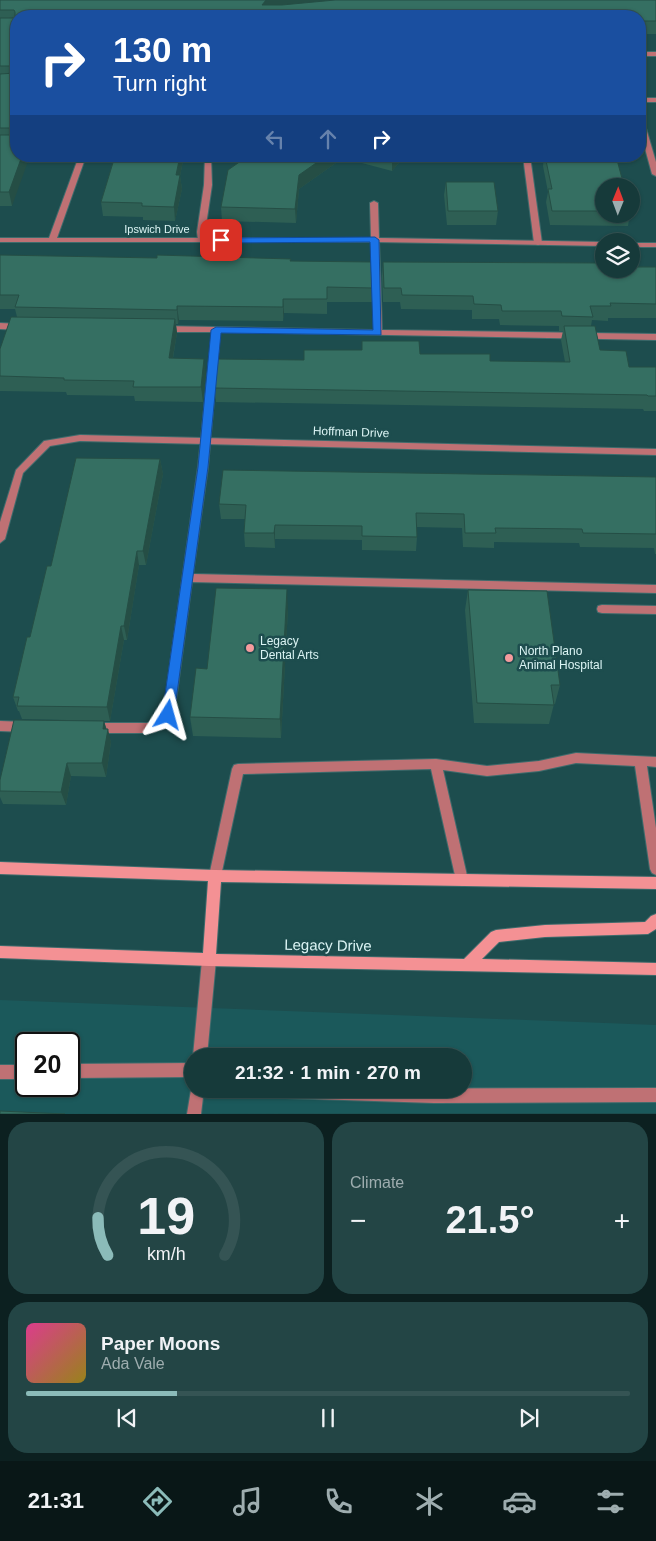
<!DOCTYPE html>
<meta charset="utf-8">
<style>
body{margin:0;font-family:Arial,sans-serif;background:#234545;color:#f1f3f6;height:100vh;display:flex;flex-direction:column;font-size:19px;white-space:nowrap}
*{box-sizing:border-box;margin:0}
p{font-size:16px;color:#9eadaf}
.icon{flex:none;width:28px;height:28px;fill:none;stroke:currentColor;stroke-width:2;stroke-linecap:round;stroke-linejoin:round}
.map{position:relative;height:1114px;overflow:hidden}
.drawer{display:flex;flex-direction:column;gap:8px;padding:8px;background:#0c2020;flex:1}
.drawer>*{flex:none}
.hud{position:absolute;left:10px;top:10px;width:636px;height:152px;border-radius:20px;box-shadow:0 1px 4px #0004,0 0 0 1px #355454;background:#1a4fa0;color:#fff;overflow:hidden}
.needle{width:32px;rotate:1deg}
.controls{position:absolute;left:595px;top:178px;display:grid;gap:10px}
.controls a{display:grid;place-items:center;width:45px;height:45px;border-radius:50%;background:#163a3a;box-shadow:0 1px 4px #0004,0 0 0 1px #355454;font-size:25px}
.speed{position:absolute;left:15px;top:1032px;display:flex;gap:10px;font-size:25px;font-weight:700;text-align:center}
.speed>*{display:grid;place-content:center;width:65px;height:65px;border-radius:50%;background:#163a3a;box-shadow:0 1px 4px #0004,0 0 0 1px #355454;line-height:1}
.speed .limit{border:2px solid #111;border-radius:8px;background:#fff;color:#111}
.pin{position:absolute;display:grid;place-items:center;width:42px;height:42px;color:#fff;margin:-21px;border-radius:10px;box-shadow:0 2px 8px #0006}
.me{position:absolute;width:55px;margin:-28px;rotate:8deg;stroke-linejoin:round;filter:drop-shadow(0 0 4px #0008)}
.turn{display:flex;align-items:center;gap:18px;height:105px;padding:0 20px;font-size:22px}
.turn .icon{width:65px;height:65px;stroke-width:2.5}
.turn b{display:block;font-size:35px;line-height:42px}
.lanes{display:flex;align-items:center;height:48px;padding:0 20px;background:#0003;justify-content:center;gap:25px;direction:ltr}
.lanes .off{opacity:.35}
.big{font-size:38px;font-weight:800;line-height:1.1}
.drawer .card{flex:1;display:flex;flex-direction:column;justify-content:center;gap:8px;min-width:0;padding:0 18px;border-radius:20px;background:#234545}
.drawer .dial{align-items:center;gap:0}
.dial svg{height:130px;overflow:visible;fill:none;stroke:#355454;stroke-width:7;stroke-linecap:round;text-anchor:middle}
.dial text{fill:#f1f3f6;stroke:none}
.song{display:flex;align-items:center;gap:15px}
.cover{width:60px;height:60px;border-radius:8px;background:linear-gradient(135deg,hsl(330 70% 55%),hsl(50 70% 35%))}
.played{height:5px;border-radius:2px;background:linear-gradient(90deg,#8bbbb9 25%,#355454 25%)}
.keys{display:flex;justify-content:space-around;direction:ltr}
.heat{display:flex;justify-content:space-between;align-items:center;font-size:28px;direction:ltr}
.drawer .tiles{flex:1;display:grid;gap:8px;grid-template-columns:1fr 1fr}
.card:last-child{grid-column:span 2}
.trip{position:absolute;left:184px;top:1048px;width:288px;height:50px;border-radius:25px;background:#163a3a;box-shadow:0 1px 4px #0004,0 0 0 1px #355454;font-weight:800;line-height:50px;text-align:center}
.tab-bar{display:flex;height:80px;justify-content:space-around;align-items:center;background:#091717;color:#9eadaf}
.tab-bar .icon{width:35px;height:35px}
.tab-bar .on{color:#8bbbb9}
.tab-bar b{font-size:22px;color:#f1f3f6}
.map>svg:first-child{display:block}
</style>
<div class="map">
<svg width="656" height="1114" viewBox="0 0 656 1114">
<rect width="100%" height="100%" fill="#1d4d4e"/>
<!-- built -->
<path fill="#1b595b" fill-rule="evenodd" d="M0,1000L656,1025V1113L0,1114ZM26,1044H69V1086H26ZM192,1056H462V1089H192Z"/>
<g fill="none" stroke-linecap="round" stroke-linejoin="round">
<!-- lane casing -->
<g stroke="#3f6b6c" stroke-width="2">
<g id="lane">
<rect x="640" y="98" width="16" height="4"/>
<path d="M205,156H211L212,185L205,232L206,240L202,242L198,240L197,232L204,185Z"/>
<path d="M523,156H530L542,243L538,245L534,243Z"/>
<path d="M372,238H375L379,240L382,330L656,334V340L220,332L208,467L193,574L656,585V593L192,582L174,715L166,728L151,733H93L89,731L87,728L89,725L93,723H151L158,721L163,714L198,467L212,332H163L159,329L163,326L374,330Z"/>
<path d="M0,323L21,324L25,327L21,330L0,329Z"/>
<path d="M602,605L656,606V614L602,613L598,612L597,609L598,606Z"/>
<path d="M0,721L26,722L30,724L32,727L30,730L26,732L0,731Z"/>
<path d="M576,753L656,757V767L647,766L656,828V875L652,873L650,869L635,766L576,763L539,771L487,776L443,770L468,880L466,884L462,886L458,884L456,880L431,769L243,774L221,876L219,880L215,882L211,880L209,876L232,769L234,765L238,764L436,759L487,766L539,761Z"/>
<path d="M209,954L214,956L216,960L207,1056H193L202,960L204,956Z"/>
<path d="M192,1063V1077L69,1078V1064Z"/>
<rect x="0" y="1065" width="26" height="14"/>
<path d="M192,1084V1089H204L201,1114H187Z"/>
<path d="M656,1088V1102L434,1103L221,1096L216,1094L214,1089Z"/>
</g>
</g>
<!-- street casing -->
<g stroke="#3f6b6c" stroke-width="2">
<g id="street">
<rect x="640" y="52" width="16" height="4"/>
<path d="M640,116L643,118L656,162V176L652,174L640,130Z"/>
<path d="M79,156H86L57,238H371L370,203L374,201L378,203L379,238L604,242V246L375,242H0V238H49Z"/>
<rect x="631" y="243" width="25" height="4"/>
<path d="M80,435L656,449V455L80,441L50,446L23,473L5,539L0,543V522L16,470L44,441Z"/>
</g>
</g>
<!-- secondary casing -->
<g stroke="#3f6b6c" stroke-width="2">
<path id="secondary" d="M0,862L215,870L656,877V889L221,882L216,954L464,959L491,932L496,930L545,925L645,922L651,916L656,914V929L648,934L545,937L499,942L482,959L656,963V975L209,966L0,958V946L203,953L208,881L0,874Z"/>
</g>
<!-- lane -->
<use href="#lane" fill="#bf7174" fill-rule="evenodd"/>
<!-- street -->
<use href="#street" fill="#bf7174" fill-rule="evenodd"/>
<!-- secondary -->
<use href="#secondary" fill="#f49194" fill-rule="evenodd"/>
</g>
<!-- wall -->
<g fill="#2e5f54">
<path d="M0,0H656V34H640V16H16V156L12,206H0Z"/>
<path d="M115,156H184L180,176L182,189L175,221L143,220V217L103,216L101,202Z"/>
<path d="M248,156H405L392,171L343,158L299,189L296,223L222,221L221,207Z"/>
<path d="M544,156H616L604,186V214H630L628,226L550,225L546,202L548,192L543,166Z"/>
<path d="M446,182L498,211L496,225H447L444,195Z"/>
<path d="M0,255L291,261L372,288V302H327V314L284,313L283,321L179,320L178,324H176L177,333L173,358L206,374L203,402L135,401L134,396L67,395L66,392L0,391V349L17,317L15,309H0Z"/>
<path d="M383,262L656,267V318H608V321L592,320L591,326L600,350L629,367H656V411H644L643,409L216,402L214,388L304,360L420,354L490,361L565,362L561,340L563,331H559V326L500,325L499,319H472V310L401,309L400,302H383L382,276Z"/>
<path d="M160,459L163,474L146,565H139L127,640H124L110,721L22,719L19,711H18L13,697L51,566Z"/>
<path d="M656,477V554H655L654,548L580,547L579,543L494,542V548L463,547L462,528L417,527V537L416,551L362,550V540L275,539V548L245,547L244,533L245,519H221L219,504Z"/>
<path d="M468,590L560,685L555,704H554L549,724L474,723L465,610Z"/>
<path d="M288,609L281,738L193,736L190,717L207,669Z"/>
<path d="M104,721L111,742L106,777L71,776L66,805L3,804L0,797V780Z"/>
</g>
<!-- shaded-wall -->
<g fill="#254e45">
<path d="M266,0H386L267,12L262,5Z"/>
<path d="M22,156H30L12,206L9,192Z"/>
<path d="M180,156H184L180,176L182,189L175,221L174,207L176,175Z"/>
<path d="M326,156H343V158L299,189L296,223L295,209L299,175Z"/>
<path d="M393,156H405L392,171V157Z"/>
<path d="M283,299L284,313L283,321Z"/>
<path d="M177,306L179,320L178,324L177,310Z"/>
<path d="M175,319L177,333L170,373L169,358Z"/>
<path d="M204,359L206,374L203,402L201,387Z"/>
<path d="M160,459L163,474L146,565L143,551Z"/>
<path d="M275,525V548L274,533Z"/>
<path d="M137,551L139,565L127,640L124,626Z"/>
<path d="M287,589L288,609L281,738L280,719Z"/>
<path d="M121,626L124,640L110,721L107,707Z"/>
<path d="M104,721L107,733L108,729L111,742L106,777L102,763L103,729Z"/>
<path d="M67,763L71,776L66,805L61,792Z"/>
</g>
<!-- building -->
<g fill="#356f62" stroke="#254e45">
<path d="M0,0H266L262,5H282L335,0H656V21H640V16H16V156H22L9,192H0V135H13L15,133L14,128H0V74L15,73V68L13,66H0V18H15V12L14,10H0Z"/>
<path d="M115,156H180L176,175H180L174,207L142,206V203L101,202Z"/>
<path d="M248,156H326L299,175L295,209L221,207L228,170Z"/>
<path d="M545,156H616L624,186H604V211H552L548,189H552Z"/>
<path d="M446,182H494L498,211H448Z"/>
<path d="M0,255L157,258V255L291,259L290,261L371,262L372,288L327,287V299H283V307L177,306V310L15,307L19,295H0Z"/>
<path d="M383,262L600,263L601,267H604V269H631V267H656V304L610,303L611,306H590L593,317L562,316L561,311H502L501,305L474,304L473,296L402,295L401,288H384Z"/>
<path d="M11,317L175,319L169,358L204,359L201,387H133L134,381L64,380V378L0,376V349Z"/>
<path d="M564,326H595L600,350L626,351L629,367H656V396H648L647,395L214,388L217,359L304,360V350H362V341H419L420,354H490V361L570,362Z"/>
<path d="M76,458L160,459L143,551H137L124,626H121L107,707L17,706L19,697H13L27,637H30L47,566H51Z"/>
<path d="M223,470L656,477V534L583,533L582,529L495,528L496,533H465L464,514L416,513L417,537L362,536V526L275,525L274,533H244L246,505L219,504Z"/>
<path d="M216,588L287,589L280,719L190,717L196,668L207,669Z"/>
<path d="M468,590L547,591L560,685H551L554,705L477,703Z"/>
<path d="M14,720L104,721L103,729H108L102,763H67L61,792L0,791V780Z"/>
<path d="M0,1111L65,1114H0Z"/>
</g>
<!-- route -->
<path fill="#1a73e8" stroke="#114b97" d="M375,237L379,240L381,335L221,333L208,467L174,715L173,719L168,720L163,719L162,715L198,467L211,330L216,327L373,330L370,242L221,243L217,240L221,238Z"/>
<!-- markers -->
<g fill="#f59b9d" stroke="#1d4d4e" stroke-width="2">
<circle cx="250" cy="648" r="5"/>
<circle cx="509" cy="658" r="5"/>
</g>
<g text-anchor="middle" dominant-baseline="central" stroke-width="5" stroke-linejoin="round" paint-order="stroke">
<!-- far-street labels -->
<g font-size="11" fill="#dbf4f4" stroke="#1d4d4e">
<text x="157" y="229">Ipswich Drive</text>
</g>
<!-- street labels -->
<g font-size="12" fill="#dbf4f4" stroke="#1d4d4e">
<text transform="translate(351 432) rotate(2)">Hoffman Drive</text>
</g>
<!-- poi labels -->
<g font-size="12" fill="#dbf4f4" stroke="#1d4d4e" text-anchor="start">
<text x="260" y="641">Legacy<tspan x="260" dy="14">Dental Arts</tspan></text>
<text x="519" y="651">North Plano<tspan x="519" dy="14">Animal Hospital</tspan></text>
</g>
<!-- near-street labels -->
<g font-size="15" fill="#dbf4f4" stroke="#1d4d4e">
<text transform="translate(328 945) rotate(1)">Legacy Drive</text>
</g>
</g>
</svg>
<div class="controls">
<a><svg class="needle" viewBox="-14 -14 28 28"><path d="M0-13l5 13h-10z" fill="#e53935"/><path d="M0 13l5-13h-10z" fill="#9eadaf"/></svg></a>
<a><svg class="icon" aria-label="layers" viewBox="0 0 24 24"><path d="M12 4l9 5-9 5-9-5zM3 14l9 5 9-5"/></svg></a>
</div>
<div class="speed"><div class="limit">20</div></div>
<div class="pin" style="left:221px;top:240px;background:#d93025"><svg class="icon" aria-label="arrive" viewBox="0 0 24 24"><path d="M6 21V4h12l-3 4 3 4H6"/></svg></div>
<svg class="me" style="left:168px;top:715px" viewBox="-20 -20 40 40"><path d="M0-17L14 15 0 8-14 15z" fill="#1a73e8" stroke="#fff" stroke-width="4"/></svg>
<div class="trip">21:32 · 1 min · 270 m</div>
<div class="hud">
<div class="turn"><svg class="icon" aria-label="right" viewBox="0 0 24 24"><path d="M7 20v-9h11M14 6l5 5-5 5"/></svg><div><b>130 m</b>Turn right</div></div>
<div class="lanes"><svg class="icon off" aria-label="left" viewBox="0 0 24 24"><path d="M17 20v-9H6M10 6l-5 5 5 5"/></svg><svg class="icon off" aria-label="ahead" viewBox="0 0 24 24"><path d="M12 20V5M6 11l6-6 6 6"/></svg><svg class="icon" aria-label="right" viewBox="0 0 24 24"><path d="M7 20v-9h11M14 6l5 5-5 5"/></svg></div>
</div>
</div>
<section class="drawer">
<div class="tiles">
<div class="card dial"><svg viewBox="0 0 100 80">
<path d="M14 69A42 42 0 1 1 86 69"/>
<path d="M14 69A42 42 0 0 1 8 46" stroke="#8bbbb9"/>
<text x="50" y="56" font-size="32" font-weight="700">19</text>
<text x="50" y="72" font-size="11">km/h</text>
</svg></div>
<div class="card"><p>Climate</p>
<div class="heat"><a>−</a><b class="big">21.5°</b><a>+</a></div>
</div>
<div class="card">
<div class="song"><i class="cover"></i><div><b>Paper Moons</b><p>Ada Vale</p></div></div>
<div class="played"></div>
<div class="keys"><svg class="icon" aria-label="previous" viewBox="0 0 24 24"><path d="M18 5L8 12l10 7zM5 5v14"/></svg><svg class="icon" aria-label="pause" viewBox="0 0 24 24"><path d="M8 5v14M16 5v14"/></svg><svg class="icon" aria-label="next" viewBox="0 0 24 24"><path d="M6 5l10 7-10 7zM19 5v14"/></svg></div>
</div>
</div>
</section>
<nav class="tab-bar">
<b>21:31</b>
<svg class="icon on" aria-label="directions" viewBox="0 0 24 24"><path d="M12 3l9 9-9 9-9-9zM9 14v-3h6M13 9l2 2-2 2"/></svg>
<svg class="icon" aria-label="music" viewBox="0 0 24 24"><path d="M9 18V5l10-2v13"/><circle cx="6" cy="18" r="3"/><circle cx="16" cy="16" r="3"/></svg>
<svg class="icon" aria-label="phone" viewBox="0 0 24 24"><path d="M5 4h4l2 5-3 2q2 4 5 5l2-3 5 2v4C11 20 4 13 5 4z"/></svg>
<svg class="icon" aria-label="climate" viewBox="0 0 24 24"><path d="M12 3v18M4 7l16 10M4 17L20 7"/></svg>
<svg class="icon" aria-label="car" viewBox="0 0 24 24"><path d="M5 17H2v-5l4-1 3-4h7l3 4 3 1v5h-3M9 17h6M6 11h13"/><circle cx="7" cy="17" r="2"/><circle cx="17" cy="17" r="2"/></svg>
<svg class="icon" aria-label="filters" viewBox="0 0 24 24"><path d="M4 7h16M4 17h16"/><circle cx="9" cy="7" r="2"/><circle cx="15" cy="17" r="2"/></svg>
</nav>
